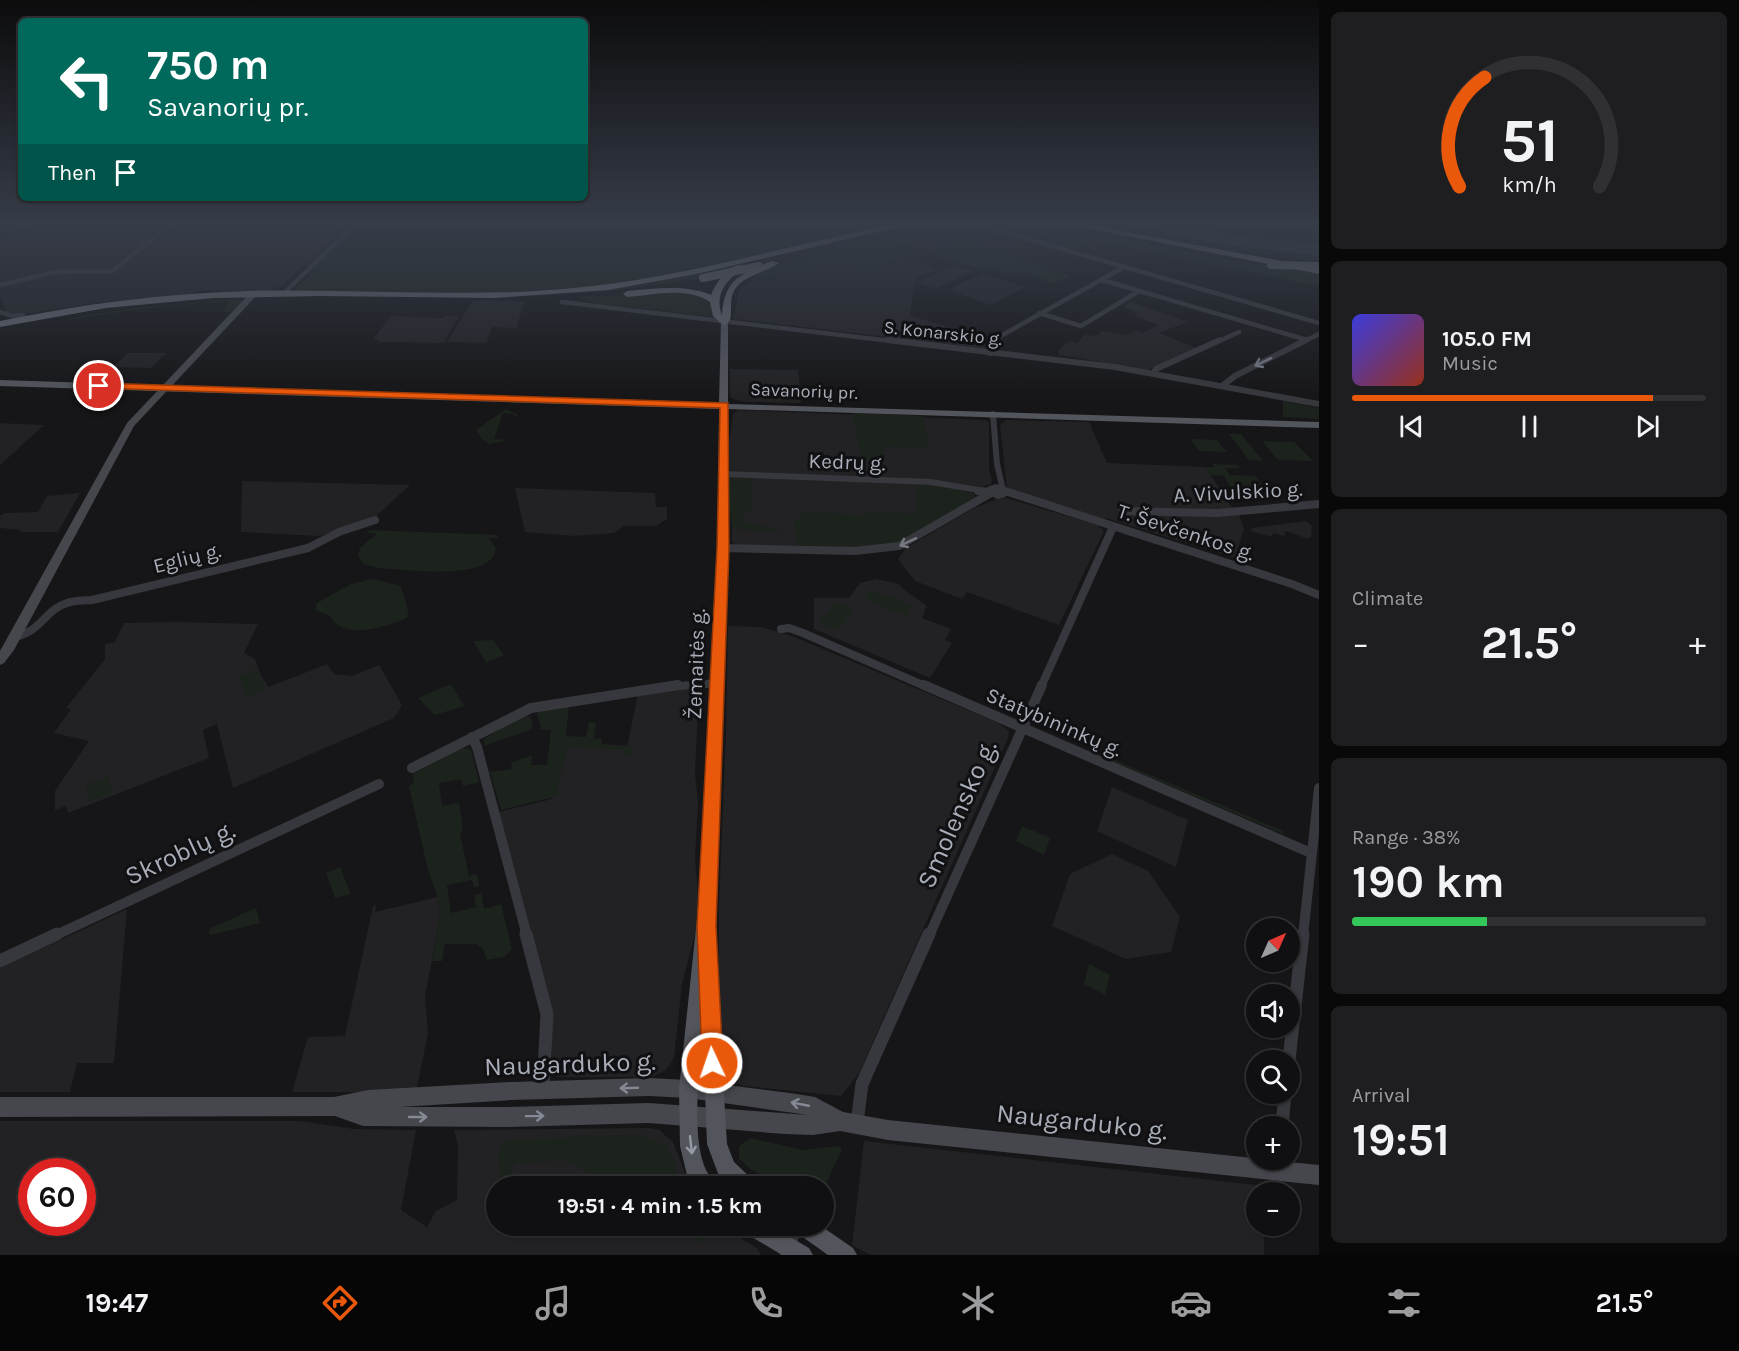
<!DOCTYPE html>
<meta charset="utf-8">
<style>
body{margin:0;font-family:Karla,sans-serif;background:#1e1e20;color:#f1f3f6;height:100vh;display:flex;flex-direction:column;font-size:22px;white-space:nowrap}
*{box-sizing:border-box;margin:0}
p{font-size:20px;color:#9c9d9f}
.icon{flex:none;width:33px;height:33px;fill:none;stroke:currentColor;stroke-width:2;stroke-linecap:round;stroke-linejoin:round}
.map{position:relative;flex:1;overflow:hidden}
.details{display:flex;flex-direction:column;gap:12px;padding:12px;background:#09090a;width:420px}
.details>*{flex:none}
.guide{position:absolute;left:18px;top:18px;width:570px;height:183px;border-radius:9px;box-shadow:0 2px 4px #0004,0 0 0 2px #303032;background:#00695c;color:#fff;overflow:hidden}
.needle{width:39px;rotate:45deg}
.fabs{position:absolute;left:1246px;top:918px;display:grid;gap:12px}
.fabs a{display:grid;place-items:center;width:54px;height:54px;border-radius:50%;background:#101012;box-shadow:0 2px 4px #0004,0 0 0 2px #303032;font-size:30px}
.speed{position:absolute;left:18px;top:1158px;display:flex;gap:12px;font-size:30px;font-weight:700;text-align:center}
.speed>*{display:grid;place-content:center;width:78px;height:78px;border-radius:50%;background:#101012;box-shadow:0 2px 4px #0004,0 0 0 2px #303032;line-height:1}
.speed .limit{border:9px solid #d22;background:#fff;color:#111}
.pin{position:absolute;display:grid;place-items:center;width:51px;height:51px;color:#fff;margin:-26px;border:3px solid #fff;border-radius:50%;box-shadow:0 2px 6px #0007}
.me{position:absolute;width:66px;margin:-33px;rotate:357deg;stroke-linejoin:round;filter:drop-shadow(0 0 4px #0008)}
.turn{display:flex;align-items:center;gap:21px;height:126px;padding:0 30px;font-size:27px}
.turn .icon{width:78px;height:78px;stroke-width:2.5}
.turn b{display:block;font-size:42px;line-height:51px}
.then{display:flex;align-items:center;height:57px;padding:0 30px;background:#0003;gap:12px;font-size:22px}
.big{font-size:45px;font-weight:700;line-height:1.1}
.details .widget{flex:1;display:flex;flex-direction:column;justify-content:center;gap:9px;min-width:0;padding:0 21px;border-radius:9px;background:#1e1e20}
.details .dial{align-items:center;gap:0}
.dial svg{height:156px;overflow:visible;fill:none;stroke:#303032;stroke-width:7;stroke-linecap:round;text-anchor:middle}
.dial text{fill:#f1f3f6;stroke:none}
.song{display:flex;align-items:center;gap:18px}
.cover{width:72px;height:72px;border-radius:9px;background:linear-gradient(135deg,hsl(240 70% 55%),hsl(10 70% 35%))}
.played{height:6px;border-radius:3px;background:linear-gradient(90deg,#ea580c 85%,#303032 85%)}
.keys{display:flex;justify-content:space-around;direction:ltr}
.heat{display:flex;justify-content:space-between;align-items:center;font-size:33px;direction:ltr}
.charge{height:9px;border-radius:4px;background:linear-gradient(90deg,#34c759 38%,#303032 0)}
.trip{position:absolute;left:486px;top:1176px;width:348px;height:60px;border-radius:30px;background:#101012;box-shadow:0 2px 4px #0004,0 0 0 2px #303032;font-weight:700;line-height:60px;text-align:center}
.tabs{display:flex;height:96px;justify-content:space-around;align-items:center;background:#060607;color:#9c9d9f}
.tabs .icon{width:42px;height:42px}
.tabs .on{color:#ea580c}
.tabs b{font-size:27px;color:#f1f3f6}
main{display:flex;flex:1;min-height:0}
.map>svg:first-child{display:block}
</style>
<main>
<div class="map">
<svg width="1319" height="1255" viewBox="0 0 1319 1255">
<rect width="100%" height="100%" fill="#161618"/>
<!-- built -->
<g fill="#222225" fill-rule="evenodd">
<path d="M75,223H348L283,285L270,291H196L195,293L97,303L20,315L6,312L0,296V236Z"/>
<path d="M905,259L938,270L916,277L910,316L983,336L984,348L733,319L739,291L753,278L771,280L785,269L813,268L840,262L869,271Z"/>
<path d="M952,265L972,271L936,289L916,283Z"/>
<path d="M983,273L1025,287L991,305L952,291L953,287Z"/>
<path d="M473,300L525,301L516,328L492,327L486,343L447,342Z"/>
<path d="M1130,302L1188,322L1159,333L1196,348L1148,370L1059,355V350L1065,344L1070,341L1077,343L1085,334L1095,336L1102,331L1127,335L1137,330L1143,333L1158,325L1135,316L1137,312L1122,307Z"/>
<path d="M391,316L442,318L444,316H459L444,343L380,342L374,338Z"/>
<path d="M128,353H166L151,368L113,367Z"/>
<path d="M730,369L798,370L801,403L745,402L733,399L730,396Z"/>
<path d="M738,410L986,420L989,423V470L992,480L991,484L978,488L730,472L729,443L733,414Z"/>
<path d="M1006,420L1089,422L1107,463L1205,467L1230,503L1229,504L1238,512L1244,529L1235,558L1106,518L1104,521L1007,489L1000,425Z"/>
<path d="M0,423L18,424L44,425L0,465Z"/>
<path d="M730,477L937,485L972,493L976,497L950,514L864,548L738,546L732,542V519L729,504Z"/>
<path d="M242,481L410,485L373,519L320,536L241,532Z"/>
<path d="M515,488L655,493L656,507H667V519L656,526H624L614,533L574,536L525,532Z"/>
<path d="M80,493L58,532H20L21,530L0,528V516L5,513L38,512L47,496Z"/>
<path d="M1003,497L1097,525L1104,531L1059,625L967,592L962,599L915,581L898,559L906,548L974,508Z"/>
<path d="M1306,521L1312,526L1311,537L1308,539L1286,531L1284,536L1273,533L1272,537L1251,531L1252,528Z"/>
<path d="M876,579L899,584L903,589L927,606L922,618L951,629L945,640L952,643L930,678L814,629V598H849L860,583Z"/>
<path d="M175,622L258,624L244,653L255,659L261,676L269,687L327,664L334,674L352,676L379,665L402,705L394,718L233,788L217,724L203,730L209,758L68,813L66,806L55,810V791L89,741L54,733L71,709L66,708L105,659V644L115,642L124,623Z"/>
<path d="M728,626L761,627L792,636L998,723L1009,731L1008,738L859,1073L841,1096L744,1086L732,1081L722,1068L719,1059V904L726,733Z"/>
<path d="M701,687L704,691L698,708L695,775L698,802L695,859L698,893L696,930L682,984L674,1057L666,1070L652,1077H557L552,1070L551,1012L499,812L552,799L566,746L627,748L638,693Z"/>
<path d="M1112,787L1188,820L1176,867L1097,831Z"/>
<path d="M1112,854L1148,871L1180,917L1171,952L1126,959L1052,926L1070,874Z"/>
<path d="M438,897L440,915L425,997L428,1033L416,1092H292L308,1037L345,1036L373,906L376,905L375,912Z"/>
<path d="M127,909L114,1063H77L70,1092H0V968Z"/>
<path d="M0,1121H299L354,1129L416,1130L401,1210L427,1227L436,1211L457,1200L458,1146L454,1130L649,1128L659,1130L673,1142L690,1186H496V1226H720L757,1248L761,1255H0ZM32,1172H82V1222H32Z"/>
<path d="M864,1141L1264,1186V1192H1257V1226H1264V1255H870L852,1245Z"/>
</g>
<!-- green -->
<g fill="#1c231d">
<path d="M30,223H75L0,236V228Z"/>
<path d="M348,223H901C803,245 706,271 607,285C503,299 397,292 293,291L316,268L304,267Z"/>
<path d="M1025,223L1053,224L1222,259L1319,272V286L1091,239L1074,252L1046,242L1048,240L1030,235L1045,227Z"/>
<path d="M1083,223H1129L1211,243L1319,256V261L1223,249Z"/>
<path d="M1174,223H1315L1319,225V243L1242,237Z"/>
<path d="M900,233C912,236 924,230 936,236L900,244L899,247L917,253L869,271L840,262L813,268L785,269C774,280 769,279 753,278C773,261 871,236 900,233Z"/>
<path d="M958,240L1003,252L1070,276L1054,283L1020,272L1005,274L991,269L972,267L938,256L929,250Z"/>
<path d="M742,263C722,276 699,278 676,282C619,291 562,296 504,296L603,290L643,284Z"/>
<path d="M687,292L710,299L714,317L595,303L577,297Z"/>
<path d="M236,299L243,301L231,312H222L229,301C160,305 92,315 24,328L89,315L146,307Z"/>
<path d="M1283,401L1319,408V419L1283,417Z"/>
<path d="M506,409L517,414V416H514V414L503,413L494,439L508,440L489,444L482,439L476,430Z"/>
<path d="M853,413L923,416L929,449L883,446L885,459L861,458Z"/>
<path d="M1229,434H1241L1263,461L1249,460Z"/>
<path d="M1190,439L1217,440L1227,452L1199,451Z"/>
<path d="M1262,441L1294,442L1313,461L1278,460Z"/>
<path d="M1212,464L1237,465L1240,468H1225L1230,475L1255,476L1267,492L1233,491L1224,476L1210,475L1205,467H1214Z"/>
<path d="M732,476L751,477L752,513L743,512V522L753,523L754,526L773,527L782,531L736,529L732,527L729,504V478Z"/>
<path d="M915,484C929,485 968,488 976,498L909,539L891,545L796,546L794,519H800L801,514L805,512L865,515V511L916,514V510H919Z"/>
<path d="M369,530L498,535L497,538H488L496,548C493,583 403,569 377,568L364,564L358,556L360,548L377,534L368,533Z"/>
<path d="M373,579L401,586L408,610L407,618C386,627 343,641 330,616L315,610L317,603L351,584Z"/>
<path d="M871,590L913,606L907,616L864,599Z"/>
<path d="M837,601L855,609L838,630L819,622Z"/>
<path d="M493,640L504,655L486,663L473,641Z"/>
<path d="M257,669L266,690L247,698L239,676Z"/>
<path d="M451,684L464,706L435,715L418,698Z"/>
<path d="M569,705L566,736L586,737L589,722L596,723L594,738L602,739L601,744L631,746L632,754L624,757V750L568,748L564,765L562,766L557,796L501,810L490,772L512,769L511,763L532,755L531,765H547L551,730L541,729L537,713L539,711Z"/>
<path d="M522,716H528L532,720V728L529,730L484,746V739Z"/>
<path d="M461,748L471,749L479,782L463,786L461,779L439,783L442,806L459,803L463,828L460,834L469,876L477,874L479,886L474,887L472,880L447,885L451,913L476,907L474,895L481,893L484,909L501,904L512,949L504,957L487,960L483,949L476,944H445L442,961H432L440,915L438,897L428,870L409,787L414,782L413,774Z"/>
<path d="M1105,756L1283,831V834L1105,758Z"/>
<path d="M109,776L112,793L89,802L86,785Z"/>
<path d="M1022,826L1050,838L1044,855L1016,841Z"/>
<path d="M340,867L351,894L335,898L326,873Z"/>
<path d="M256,908L260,923L210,935L209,929Z"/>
<path d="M1089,964L1110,975L1105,995L1084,984Z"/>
<path d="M581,1135H643L668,1147L683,1186H610L568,1161L515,1162L505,1186H500L498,1149L507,1139L566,1138Z"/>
<path d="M750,1138L803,1150L838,1146L842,1149L824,1188L780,1186L750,1169L739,1158V1146Z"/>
<path d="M674,1226H709L712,1229L704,1244Z"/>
</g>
<!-- water -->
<path fill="#2c353c" d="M1129,223H1174L1242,237L1319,243V256L1211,243Z"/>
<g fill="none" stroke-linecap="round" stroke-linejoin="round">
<!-- street-far4 -->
<g stroke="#37383d" stroke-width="4.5">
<path d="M972,223L1319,323"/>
<path d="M1102,280L1307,340"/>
<path d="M0,285L55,272L112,271L172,223"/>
<path d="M284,293L357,223"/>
<path d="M562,302L900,342"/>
<path d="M0,312L12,316L23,315"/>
<path d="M1039,313L1081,326L1139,291"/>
<path d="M990,342L1124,267"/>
<path d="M1217,342L1239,332"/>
<path d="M1303,342L1319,334"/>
</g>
<!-- street-far3 -->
<g stroke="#37383d" stroke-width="6">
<path d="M888,340L1115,367L1319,404"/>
<path d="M990,353L991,340"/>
<path d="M1153,373L1156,369L1220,340"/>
<path d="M1222,386L1235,376L1306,340"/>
<path d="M993,414L997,464L1003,490"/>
<path d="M722,474L931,482L990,492"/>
<path d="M1004,491L1010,493"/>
<path d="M991,493L990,489L996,487L1002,489L1004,493"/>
</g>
<!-- street-far2 -->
<g stroke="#37383d" stroke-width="8">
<path d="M978,491L990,492"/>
<path d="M991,491L998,495L1004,493L1003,491"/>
<path d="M1005,491L1292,584L1319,595"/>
<path d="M1123,511L1218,513L1319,504"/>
<path d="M723,548L855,551L899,546L991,493"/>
<path d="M781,629L789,628L803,633L927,687"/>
<path d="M14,637C43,631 44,610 67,603C75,600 84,601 92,600L308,548L339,532L375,520"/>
<path d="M668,687L717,683"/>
<path d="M1041,687L1113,527"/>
</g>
<!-- street-far1 -->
<g stroke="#37383d" stroke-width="10">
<path d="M924,685L1311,853"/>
<path d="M472,737L477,747L527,936"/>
<path d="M412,768L531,708L678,685"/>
<path d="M54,936L379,784"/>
<path d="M929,936L1042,685"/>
<path d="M1303,936L1319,788"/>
</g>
<!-- street -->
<g stroke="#37383d" stroke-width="13">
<path d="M526,934L547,1014L543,1089"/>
<path d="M0,961L57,934"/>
<path d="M1289,1060L1303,934"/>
<path d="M857,1123L862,1084L929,934"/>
<path d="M1282,1126L1285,1094"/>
<path d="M786,1255L796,1226"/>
</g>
<!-- secondary -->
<g fill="#45474d" fill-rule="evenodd">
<path d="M251,292L258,294L134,426L14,650L4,663L0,665V651L127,423Z"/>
<path d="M649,1078L688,1080L790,1093L815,1097L843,1112L888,1120L1319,1165V1185L888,1140L840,1131L813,1135L785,1134L649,1123L509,1127L363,1126L335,1116L0,1117V1097H334L368,1090L512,1082ZM649,1096L688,1098L808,1115L649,1103L509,1107H400L512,1100Z"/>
</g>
<!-- primary -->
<g fill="#53555c" fill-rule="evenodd">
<path d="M721,321L728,323V404L1319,422V428L728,409V548L717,881L710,955L714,957L716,963L727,1144L734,1162L752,1179L755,1186H731L719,1176L707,1144L703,1034C699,1069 691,1139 706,1170C709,1176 713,1180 715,1186H693L687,1175L680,1146L679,1089L701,881L718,548L719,409L0,386V380L719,403Z"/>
<path d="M742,1226H771L809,1248L813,1255H782L745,1233Z"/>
<path d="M794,1226H821L853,1248L857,1255H828L797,1233Z"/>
</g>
<!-- highway -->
<g fill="#63666e" fill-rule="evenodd">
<path d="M899,223H917L696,274L608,290L494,298L320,296L213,298L106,308L0,327V321C82,304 165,293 249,291C354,288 459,298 563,289C677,280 787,245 899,223Z"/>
<path d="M1061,223H1079L1319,268V274Z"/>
<path d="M772,261L779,263C765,274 738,275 732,296C730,304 732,312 730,320L724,326L713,316L710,302C687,286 653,295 627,297L623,294L627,291C655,289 684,284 711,295C716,283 728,264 742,265V269C726,280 714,295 722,315C724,279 742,273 772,261Z"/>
</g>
<!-- highway-bridge -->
<g stroke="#63666e" stroke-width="8">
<path d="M1271,265L1319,266"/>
<path d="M703,278L759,266"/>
</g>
</g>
<!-- one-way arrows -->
<defs><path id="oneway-shaft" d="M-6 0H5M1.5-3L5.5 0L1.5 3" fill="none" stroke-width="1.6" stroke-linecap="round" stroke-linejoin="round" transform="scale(1.5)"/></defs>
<g stroke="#757881">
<use href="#oneway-shaft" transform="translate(1263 362) rotate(154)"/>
<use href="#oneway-shaft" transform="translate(908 542) rotate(155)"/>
</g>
<g stroke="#858993">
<use href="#oneway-shaft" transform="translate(629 1088) rotate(178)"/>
<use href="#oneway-shaft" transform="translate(800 1104) rotate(-169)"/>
<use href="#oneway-shaft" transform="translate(535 1116) rotate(-1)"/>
<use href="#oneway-shaft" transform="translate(418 1117)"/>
</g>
<use stroke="#979ba6" href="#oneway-shaft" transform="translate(691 1145) rotate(83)"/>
<!-- sky -->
<linearGradient id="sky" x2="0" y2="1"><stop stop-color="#0c0c0d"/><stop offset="0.56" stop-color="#363c48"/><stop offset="1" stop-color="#363c48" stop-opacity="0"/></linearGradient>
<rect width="1319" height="399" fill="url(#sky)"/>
<!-- route -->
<path fill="#ea580c" stroke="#983908" stroke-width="1.5" d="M99,383L728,403L729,548L716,926L723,1063L720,1070L712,1074L705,1070L702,1063L697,926L717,548L720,408L96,388V384Z"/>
<g text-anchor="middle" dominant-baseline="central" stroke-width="6" stroke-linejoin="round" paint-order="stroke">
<!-- far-street labels -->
<g font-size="18" fill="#a8adb8" stroke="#111113">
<text transform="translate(943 333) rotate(6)">S. Konarskio g.</text>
<text transform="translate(804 391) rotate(2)">Savanorių pr.</text>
</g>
<!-- street labels -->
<g font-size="21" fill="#a8adb8" stroke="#111113">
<text transform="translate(847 462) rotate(2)">Kedrų g.</text>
<text transform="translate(1238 492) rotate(-3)">A. Vivulskio g.</text>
<text transform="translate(1186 532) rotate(18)">T. Ševčenkos g.</text>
<text transform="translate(187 558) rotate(-14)">Eglių g.</text>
<text transform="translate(696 664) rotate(-88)">Žemaitės g.</text>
<text transform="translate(1054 722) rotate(23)">Statybininkų g.</text>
</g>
<!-- near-street labels -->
<g font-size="26" fill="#a8adb8" stroke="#111113">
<text transform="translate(957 814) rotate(-66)">Smolensko g.</text>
<text transform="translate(180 853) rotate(-25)">Skroblų g.</text>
<text transform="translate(570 1064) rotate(-2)">Naugarduko g.</text>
<text transform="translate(1082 1122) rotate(6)">Naugarduko g.</text>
</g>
</g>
</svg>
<div class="fabs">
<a><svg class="needle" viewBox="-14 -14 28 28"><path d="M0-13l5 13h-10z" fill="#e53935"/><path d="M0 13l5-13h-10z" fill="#9c9d9f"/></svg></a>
<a><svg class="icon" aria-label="sound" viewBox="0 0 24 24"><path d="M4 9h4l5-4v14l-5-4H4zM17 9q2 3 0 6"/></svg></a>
<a><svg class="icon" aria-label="search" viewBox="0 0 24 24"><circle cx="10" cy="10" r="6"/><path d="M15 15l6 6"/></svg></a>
<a>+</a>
<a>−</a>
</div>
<div class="speed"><div class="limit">60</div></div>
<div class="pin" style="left:99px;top:386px;background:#d93025"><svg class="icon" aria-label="arrive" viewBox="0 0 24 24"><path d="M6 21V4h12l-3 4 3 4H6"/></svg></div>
<svg class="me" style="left:712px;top:1063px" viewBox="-20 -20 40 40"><circle r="17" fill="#ea580c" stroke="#fff" stroke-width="3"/><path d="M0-11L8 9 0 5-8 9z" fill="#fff"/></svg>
<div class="trip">19:51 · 4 min · 1.5 km</div>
<div class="guide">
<div class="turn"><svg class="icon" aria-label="left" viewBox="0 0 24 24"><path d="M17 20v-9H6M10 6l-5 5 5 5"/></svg><div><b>750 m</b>Savanorių pr.</div></div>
<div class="then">Then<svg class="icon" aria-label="arrive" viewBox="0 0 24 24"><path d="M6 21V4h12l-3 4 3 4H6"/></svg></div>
</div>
</div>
<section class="details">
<div class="widget dial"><svg viewBox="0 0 100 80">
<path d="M14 69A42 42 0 1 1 86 69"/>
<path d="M14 69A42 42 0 0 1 27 13" stroke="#ea580c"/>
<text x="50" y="56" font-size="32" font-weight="700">51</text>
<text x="50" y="72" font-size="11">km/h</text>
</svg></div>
<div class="widget">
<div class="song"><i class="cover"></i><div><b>105.0 FM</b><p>Music</p></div></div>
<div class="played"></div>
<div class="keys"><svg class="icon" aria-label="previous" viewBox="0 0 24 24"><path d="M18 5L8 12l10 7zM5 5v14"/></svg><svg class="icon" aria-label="pause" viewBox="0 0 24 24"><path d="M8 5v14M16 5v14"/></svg><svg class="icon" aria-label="next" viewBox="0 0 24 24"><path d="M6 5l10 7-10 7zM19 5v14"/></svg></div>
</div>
<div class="widget"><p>Climate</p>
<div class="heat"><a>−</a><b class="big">21.5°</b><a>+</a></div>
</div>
<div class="widget"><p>Range · 38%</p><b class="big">190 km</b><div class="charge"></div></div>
<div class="widget"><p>Arrival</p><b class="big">19:51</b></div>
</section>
</main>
<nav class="tabs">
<b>19:47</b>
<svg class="icon on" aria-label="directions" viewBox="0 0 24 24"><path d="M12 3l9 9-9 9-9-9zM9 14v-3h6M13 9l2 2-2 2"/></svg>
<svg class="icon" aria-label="music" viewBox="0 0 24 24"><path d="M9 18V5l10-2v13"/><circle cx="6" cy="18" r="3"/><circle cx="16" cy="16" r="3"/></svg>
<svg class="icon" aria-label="phone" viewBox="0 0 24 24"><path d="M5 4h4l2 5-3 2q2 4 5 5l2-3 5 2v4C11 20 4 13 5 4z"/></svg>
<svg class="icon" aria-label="climate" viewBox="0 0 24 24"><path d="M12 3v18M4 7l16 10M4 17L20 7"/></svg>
<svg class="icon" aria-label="car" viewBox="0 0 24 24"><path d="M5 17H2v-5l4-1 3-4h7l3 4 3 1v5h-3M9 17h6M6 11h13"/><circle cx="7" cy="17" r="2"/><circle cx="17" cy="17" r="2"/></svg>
<svg class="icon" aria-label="filters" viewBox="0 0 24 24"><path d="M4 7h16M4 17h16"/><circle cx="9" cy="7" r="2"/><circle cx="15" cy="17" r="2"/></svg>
<b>21.5°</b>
</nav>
